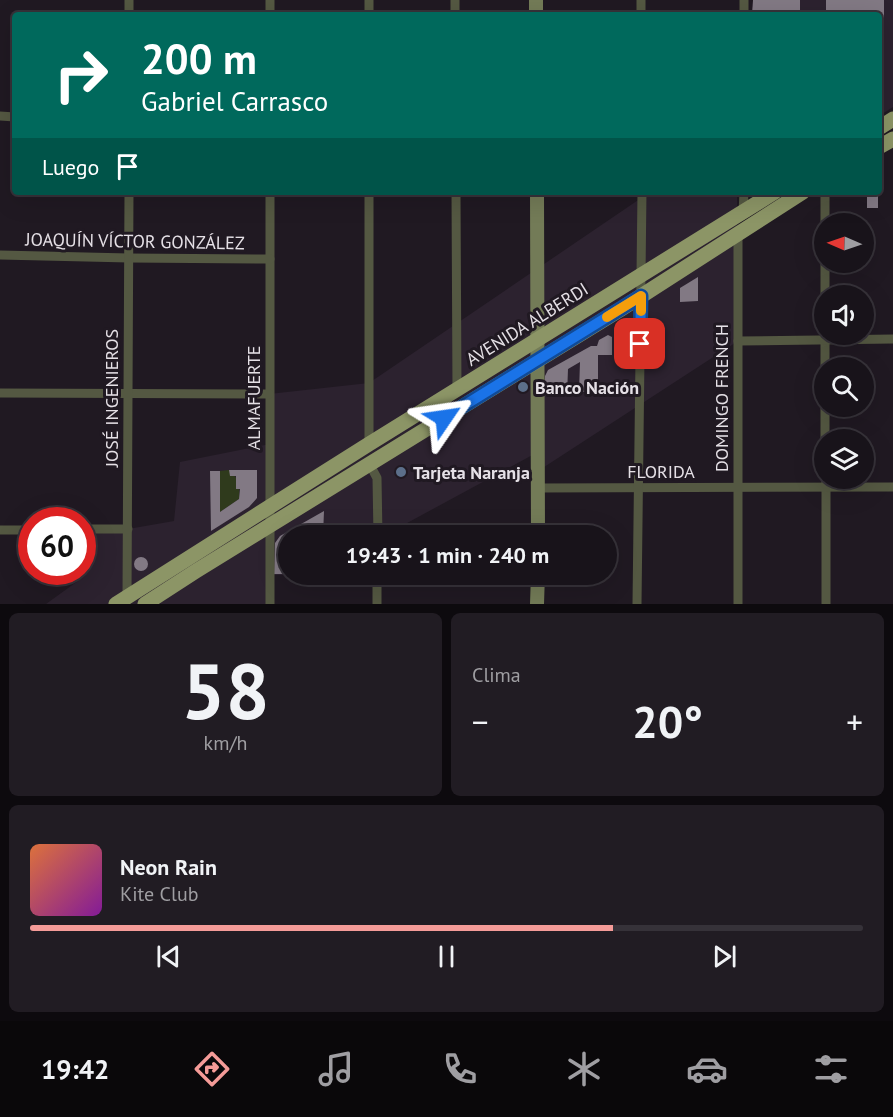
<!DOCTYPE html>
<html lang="es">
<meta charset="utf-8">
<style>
body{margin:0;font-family:"PT Sans",sans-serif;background:#211c23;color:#f1f3f6;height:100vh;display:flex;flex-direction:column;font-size:22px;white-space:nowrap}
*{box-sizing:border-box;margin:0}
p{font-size:20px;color:#9f9ea2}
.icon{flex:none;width:33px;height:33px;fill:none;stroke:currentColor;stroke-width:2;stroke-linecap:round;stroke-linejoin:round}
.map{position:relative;height:604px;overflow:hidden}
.side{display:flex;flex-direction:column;gap:9px;padding:9px;background:#0d0a0e;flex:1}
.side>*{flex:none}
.top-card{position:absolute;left:12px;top:12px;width:870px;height:183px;border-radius:6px;box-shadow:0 6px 24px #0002,0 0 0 2px #363239;background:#00695c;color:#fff;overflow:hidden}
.needle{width:39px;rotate:272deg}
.fabs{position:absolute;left:814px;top:213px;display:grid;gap:12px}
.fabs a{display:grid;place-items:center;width:60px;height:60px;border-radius:50%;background:#18131a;box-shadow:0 6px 24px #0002,0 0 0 2px #363239;font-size:30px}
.speed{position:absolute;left:18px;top:507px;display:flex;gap:12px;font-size:30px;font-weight:700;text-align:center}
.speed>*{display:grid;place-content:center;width:78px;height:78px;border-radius:50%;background:#18131a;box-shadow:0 6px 24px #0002,0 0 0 2px #363239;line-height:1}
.speed .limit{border:9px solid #d22;background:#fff;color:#111}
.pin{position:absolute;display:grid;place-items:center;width:51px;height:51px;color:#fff;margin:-26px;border-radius:12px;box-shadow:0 3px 9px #0006}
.me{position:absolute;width:66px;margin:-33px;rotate:58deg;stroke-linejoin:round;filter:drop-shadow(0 0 4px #0008)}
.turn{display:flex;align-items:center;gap:21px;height:126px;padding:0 30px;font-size:27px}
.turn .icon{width:78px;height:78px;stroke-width:2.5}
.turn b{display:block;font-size:42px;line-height:51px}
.then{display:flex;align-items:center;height:57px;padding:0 30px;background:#0003;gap:12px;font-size:22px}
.big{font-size:45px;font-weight:800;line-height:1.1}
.side .widget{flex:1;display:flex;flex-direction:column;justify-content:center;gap:9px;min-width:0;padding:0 21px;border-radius:9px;background:#211c23}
.side .dial{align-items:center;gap:0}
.dial b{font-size:78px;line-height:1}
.song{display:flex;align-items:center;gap:18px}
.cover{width:72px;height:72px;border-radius:9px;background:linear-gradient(135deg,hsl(20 70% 55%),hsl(290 70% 35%))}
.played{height:6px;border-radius:3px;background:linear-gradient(90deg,#f59b98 70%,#363239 70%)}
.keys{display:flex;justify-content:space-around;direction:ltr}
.heat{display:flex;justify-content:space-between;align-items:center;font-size:33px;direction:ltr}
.side .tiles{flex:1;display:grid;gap:9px;grid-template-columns:1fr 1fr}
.widget:last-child{grid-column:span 2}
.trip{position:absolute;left:278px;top:525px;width:339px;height:60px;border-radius:30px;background:#18131a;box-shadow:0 6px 24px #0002,0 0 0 2px #363239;font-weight:800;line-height:60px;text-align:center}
.menu{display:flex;height:96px;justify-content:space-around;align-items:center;background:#0a080a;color:#9f9ea2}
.menu .icon{width:42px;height:42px}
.menu .on{color:#f59b98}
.menu b{font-size:27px;color:#f1f3f6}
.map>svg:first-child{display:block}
</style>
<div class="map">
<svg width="893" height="604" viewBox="0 0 893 604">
<rect width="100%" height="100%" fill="#201922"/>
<!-- built -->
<g fill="#2c222f">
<path d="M753,0H893V107L879,116V15H752Z"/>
<path d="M650,192H737L738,341L538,471V452L385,535L288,536V574L290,575H270V604H46L82,578L86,529H128L174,521L180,462L270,444L269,394L369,383Z"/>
</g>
<!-- green -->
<path fill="#2f3a1c" d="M229,470C239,478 240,487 239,499L220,512V471Z"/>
<!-- building -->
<g fill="#827984">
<path d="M753,0H800V15H752Z"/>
<path d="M826,0H884V19H879V15H826Z"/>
<path d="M879,30H883V90L879,89Z"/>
<rect x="867" y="192" width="11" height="16"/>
<path d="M698,277V301L680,302V288Z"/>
<path d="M608,335L612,337V355H598V387L588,392H579L580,362L568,369L567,396H544L545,376L548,370L591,346H597L599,340Z"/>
<path d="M229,470H257V498L249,507L211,531L210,471H220V512L239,499L240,489H236V476H230Z"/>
<path d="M324,511L323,536H288V574H274L275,543L280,536Z"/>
<circle cx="141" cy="564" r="7"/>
<rect x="542" y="574" width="32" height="8"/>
</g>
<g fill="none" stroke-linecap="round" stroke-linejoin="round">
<!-- street -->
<g stroke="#545842" stroke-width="9">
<path d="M455,0V15"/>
<path d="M641,0V15"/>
<path d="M129,15V0"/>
<path d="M270,15V0"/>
<path d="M369,15V0"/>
<path d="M744,15V0"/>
<path d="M0,116L15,117"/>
<path d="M270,192V604"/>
<path d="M369,192V444"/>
<path d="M456,192L457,391"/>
<path d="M743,213L744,192"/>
<path d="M825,224V192"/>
<path d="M0,255L129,258L270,259"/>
<path d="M825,296V262"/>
<path d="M825,334V368"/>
<path d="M738,341L893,339"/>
<path d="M0,393L269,394"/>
<path d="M825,406V440"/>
<path d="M370,465L377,478L378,536"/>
<path d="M826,478V604"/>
<path d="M538,488L893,487"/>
<path d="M82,529H128"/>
<path d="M0,530H32"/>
<path d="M127,598L129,192"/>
<path d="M377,604V574"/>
<path d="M637,604L642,192"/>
<path d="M738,604V233"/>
</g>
<!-- secondary -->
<g stroke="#737b57" stroke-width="14">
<path d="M536,0V15"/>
<path d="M537,192L538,536"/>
<path d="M537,604L538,574"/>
</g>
<!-- primary -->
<g stroke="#8c9566" stroke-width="15">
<path d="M879,128L893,119"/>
<path d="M879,147L893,139"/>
<path d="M116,604L369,444L775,192"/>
<path d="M145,604L196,571L621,309L803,192"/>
</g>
</g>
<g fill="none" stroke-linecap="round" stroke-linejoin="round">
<!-- route casing -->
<g stroke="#114b97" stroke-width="15">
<path id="route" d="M444,418L641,296L640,344"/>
</g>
<!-- route -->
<use href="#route" stroke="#1a73e8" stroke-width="10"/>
<!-- slow -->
<path stroke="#f59e0b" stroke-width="10" d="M607,317L641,296V311"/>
</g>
<!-- markers -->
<g fill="#5c6f8a" stroke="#201922" stroke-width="2">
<circle cx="523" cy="387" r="6"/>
<circle cx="401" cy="472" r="6"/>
</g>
<g text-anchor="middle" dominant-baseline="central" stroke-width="6" stroke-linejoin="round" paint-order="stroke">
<!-- street labels -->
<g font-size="18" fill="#e5e0e6" stroke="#201922">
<text transform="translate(135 241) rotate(1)">JOAQUÍN VÍCTOR GONZÁLEZ</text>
<text transform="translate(527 324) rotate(-32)">AVENIDA ALBERDI</text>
<text transform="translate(111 398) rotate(-90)">JOSÉ INGENIEROS</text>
<text transform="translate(253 398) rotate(-90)">ALMAFUERTE</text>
<text transform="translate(721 398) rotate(-90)">DOMINGO FRENCH</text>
<text x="661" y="471">FLORIDA</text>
</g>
<!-- poi labels -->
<g font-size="18" font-weight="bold" fill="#e5e0e6" stroke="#201922" text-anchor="start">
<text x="535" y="387">Banco Nación</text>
<text x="413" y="472">Tarjeta Naranja</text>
</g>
</g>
</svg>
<div class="fabs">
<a><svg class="needle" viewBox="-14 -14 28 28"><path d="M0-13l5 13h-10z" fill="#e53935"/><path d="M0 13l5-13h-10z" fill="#9f9ea2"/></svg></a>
<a><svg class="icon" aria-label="sound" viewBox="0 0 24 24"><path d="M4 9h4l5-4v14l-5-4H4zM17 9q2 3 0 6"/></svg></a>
<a><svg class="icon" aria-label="search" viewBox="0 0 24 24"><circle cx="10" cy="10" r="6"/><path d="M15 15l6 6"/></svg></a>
<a><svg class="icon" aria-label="layers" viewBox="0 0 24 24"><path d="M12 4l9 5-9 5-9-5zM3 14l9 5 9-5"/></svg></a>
</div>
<div class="speed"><div class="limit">60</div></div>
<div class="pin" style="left:640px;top:344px;background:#d93025"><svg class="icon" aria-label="arrive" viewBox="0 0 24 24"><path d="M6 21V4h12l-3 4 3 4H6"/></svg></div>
<svg class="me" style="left:444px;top:418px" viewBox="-20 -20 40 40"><path d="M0-17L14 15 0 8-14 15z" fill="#1a73e8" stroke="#fff" stroke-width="4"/></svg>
<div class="trip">19:43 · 1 min · 240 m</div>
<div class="top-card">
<div class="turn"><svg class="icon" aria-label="right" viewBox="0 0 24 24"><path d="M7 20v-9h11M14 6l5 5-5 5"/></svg><div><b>200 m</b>Gabriel Carrasco</div></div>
<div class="then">Luego<svg class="icon" aria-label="arrive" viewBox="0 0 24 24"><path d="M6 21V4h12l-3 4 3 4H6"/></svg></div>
</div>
</div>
<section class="side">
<div class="tiles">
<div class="widget dial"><b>58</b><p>km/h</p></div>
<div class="widget"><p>Clima</p>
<div class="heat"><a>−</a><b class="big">20°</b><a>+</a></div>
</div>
<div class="widget">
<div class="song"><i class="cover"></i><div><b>Neon Rain</b><p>Kite Club</p></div></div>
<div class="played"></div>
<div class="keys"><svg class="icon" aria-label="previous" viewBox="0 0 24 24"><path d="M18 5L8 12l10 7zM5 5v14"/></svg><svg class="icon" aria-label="pause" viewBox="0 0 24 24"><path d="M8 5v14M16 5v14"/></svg><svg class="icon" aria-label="next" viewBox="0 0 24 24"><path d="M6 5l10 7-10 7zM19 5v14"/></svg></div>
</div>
</div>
</section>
<nav class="menu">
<b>19:42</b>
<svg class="icon on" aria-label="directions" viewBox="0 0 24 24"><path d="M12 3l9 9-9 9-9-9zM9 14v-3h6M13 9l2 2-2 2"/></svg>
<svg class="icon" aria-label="music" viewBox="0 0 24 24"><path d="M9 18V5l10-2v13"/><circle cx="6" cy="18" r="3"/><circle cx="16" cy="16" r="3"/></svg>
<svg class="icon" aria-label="phone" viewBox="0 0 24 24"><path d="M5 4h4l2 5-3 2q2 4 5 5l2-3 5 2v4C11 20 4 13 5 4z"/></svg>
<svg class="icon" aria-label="climate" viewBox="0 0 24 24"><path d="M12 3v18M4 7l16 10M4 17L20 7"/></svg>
<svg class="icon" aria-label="car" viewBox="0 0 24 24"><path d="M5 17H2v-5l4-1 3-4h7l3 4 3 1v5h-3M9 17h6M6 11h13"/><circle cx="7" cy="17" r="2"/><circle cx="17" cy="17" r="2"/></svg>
<svg class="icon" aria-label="filters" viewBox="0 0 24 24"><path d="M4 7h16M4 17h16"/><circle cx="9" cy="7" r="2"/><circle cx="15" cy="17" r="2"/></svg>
</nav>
